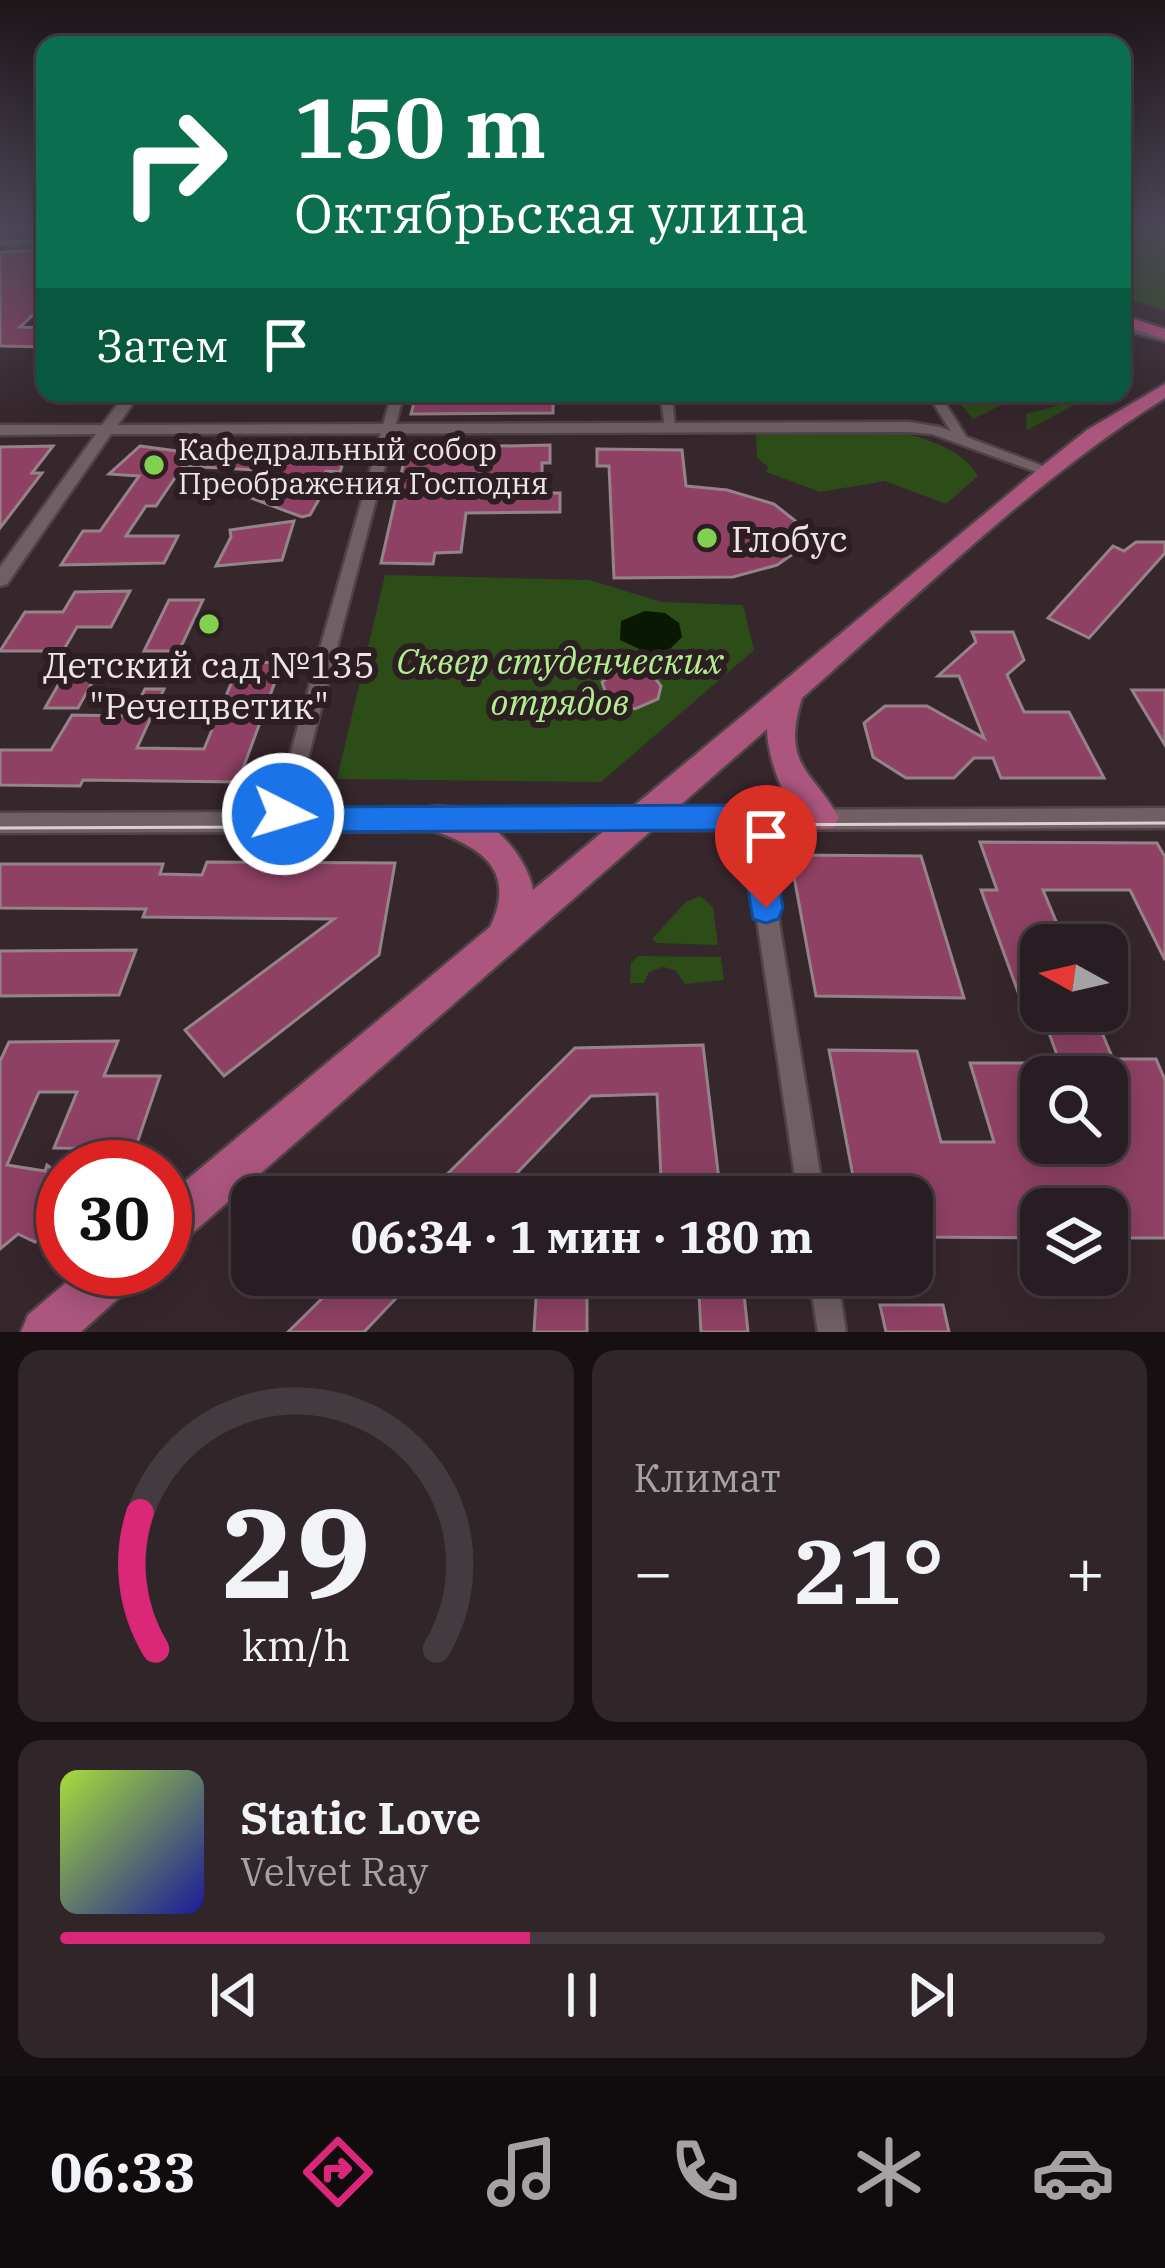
<!DOCTYPE html>
<html lang="ru">
<meta charset="utf-8">
<style>
body{margin:0;font-family:"IBM Plex Serif",serif;background:#30262a;color:#f1f3f6;height:100vh;display:flex;flex-direction:column;font-size:45px;white-space:nowrap}
*{box-sizing:border-box;margin:0}
p{font-size:39px;color:#a5a2a5}
.icon{flex:none;width:66px;height:66px;fill:none;stroke:currentColor;stroke-width:2;stroke-linecap:round;stroke-linejoin:round}
.map{position:relative;height:1332px;overflow:hidden}
.panel{display:flex;flex-direction:column;gap:18px;padding:18px;background:#161013;flex:1}
.panel>*{flex:none}
.guide{position:absolute;left:36px;top:36px;width:1095px;height:366px;border-radius:24px;box-shadow:0 6px 30px #0003,0 0 0 3px #443b40;background:#0b6e4f;color:#fff;overflow:hidden}
.needle{width:78px;rotate:278deg}
.fabs{position:absolute;left:1020px;top:924px;display:grid;gap:24px}
.fabs a{display:grid;place-items:center;width:108px;height:108px;border-radius:24px;background:#281d22;box-shadow:0 6px 30px #0003,0 0 0 3px #443b40;font-size:60px}
.speed{position:absolute;left:36px;top:1140px;display:flex;gap:24px;font-size:60px;font-weight:700;text-align:center}
.speed>*{display:grid;place-content:center;width:156px;height:156px;border-radius:50%;background:#281d22;box-shadow:0 6px 30px #0003,0 0 0 3px #443b40;line-height:1}
.speed .limit{border:18px solid #d22;background:#fff;color:#111}
.pin{position:absolute;display:grid;place-items:center;width:102px;height:102px;color:#fff;margin:-123px -51px;border-radius:50% 50% 50% 0;rotate:-45deg;box-shadow:0 0 12px #0007}
.pin .icon{rotate:45deg}
.me{position:absolute;width:132px;margin:-66px;rotate:95deg;stroke-linejoin:round;filter:drop-shadow(0 0 9px #0008)}
.turn{display:flex;align-items:center;gap:42px;height:252px;padding:0 60px;font-size:54px}
.turn .icon{width:156px;height:156px;stroke-width:2.5}
.turn b{display:block;font-size:84px;line-height:102px}
.then{display:flex;align-items:center;height:114px;padding:0 60px;background:#0003;gap:24px;font-size:45px}
.big{font-size:90px;font-weight:700;line-height:1.1}
.panel .tile{flex:1;display:flex;flex-direction:column;justify-content:center;gap:18px;min-width:0;padding:0 42px;border-radius:24px;background:#30262a}
.panel .dial{align-items:center;gap:0}
.dial svg{height:312px;overflow:visible;fill:none;stroke:#443b40;stroke-width:7;stroke-linecap:round;text-anchor:middle}
.dial text{fill:#f1f3f6;stroke:none}
.song{display:flex;align-items:center;gap:36px}
.cover{width:144px;height:144px;border-radius:18px;background:linear-gradient(135deg,hsl(80 70% 55%),hsl(240 70% 35%))}
.played{height:12px;border-radius:6px;background:linear-gradient(90deg,#db2777 45%,#443b40 45%)}
.keys{display:flex;justify-content:space-around;direction:ltr}
.heat{display:flex;justify-content:space-between;align-items:center;font-size:66px;direction:ltr}
.panel .tiles{flex:1;display:grid;gap:18px;grid-template-columns:1fr 1fr}
.tile:last-child{grid-column:span 2}
.trip{position:absolute;left:231px;top:1176px;width:702px;height:120px;border-radius:24px;background:#281d22;box-shadow:0 6px 30px #0003,0 0 0 3px #443b40;font-weight:700;line-height:120px;text-align:center}
.tab-bar{display:flex;height:192px;justify-content:space-around;align-items:center;background:#100c0e;color:#a5a2a5}
.tab-bar .icon{width:84px;height:84px}
.tab-bar .selected{color:#db2777}
.tab-bar b{font-size:54px;color:#f1f3f6}
.map>svg:first-child{display:block}
</style>
<div class="map">
<svg width="1165" height="1332" viewBox="0 0 1165 1332">
<rect width="100%" height="100%" fill="#36272d"/>
<!-- green -->
<g fill="#2c4c18">
<path d="M1122,229H1165V310L1122,298Z"/>
<path d="M951,393H1097L1027,430L1026,414L1060,405L1057,395L1009,401L973,419Z"/>
<path d="M889,429C920,437 962,447 978,476L946,504L885,481L820,492L766,472L768,467L757,458L756,434Z"/>
<path d="M385,575L589,580L662,602L743,605L754,650L601,782L337,779Z"/>
<path d="M700,896L713,907L718,945L657,943L652,939L686,902Z"/>
<path d="M638,956L721,957L724,980L685,984L675,970L663,967L649,972L644,983H630L631,963Z"/>
</g>
<!-- water -->
<path fill="#0a1803" d="M645,611L665,613L679,623L682,637L670,649L648,653L620,640L621,621Z"/>
<!-- building -->
<g fill="#8f4164" stroke="#96838a" stroke-width="3">
<path d="M45,250V304L20,327L45,328V347L0,346V252Z"/>
<path d="M521,393H553V413L411,414L415,399L520,398Z"/>
<path d="M550,445V463H542V493H560V512L466,513L461,552L435,553L433,564L381,563L407,448Z"/>
<path d="M53,446L32,473H42L0,528V447Z"/>
<path d="M140,446L200,454L203,448L349,446L340,472L326,471L318,490L322,494L310,515L302,517L243,495L272,471L183,466L156,506H146L126,536H178L164,563L61,565L83,531H100L139,476L109,474Z"/>
<path d="M597,449L682,450L686,486L727,490L774,504L798,523L800,549L777,565L733,577L614,578L609,466H597Z"/>
<path d="M294,521L282,560L216,566L231,537L230,530Z"/>
<path d="M1136,542H1165V553L1089,638L1048,618L1113,546L1124,551Z"/>
<path d="M130,591L111,627H77L63,651H0L25,612H63L75,592Z"/>
<path d="M169,600H203L179,651H144Z"/>
<path d="M972,632H1013L1024,660L1007,675L1024,712H1069L1104,778H1001L993,758H974L954,778H906L873,757L864,723L885,706H927L984,738L959,676H938L976,642Z"/>
<path d="M72,661H104L78,708H45Z"/>
<path d="M240,662L282,663L238,782L83,780L80,786L0,785V750H51L72,715L131,716L145,689H164L137,748L204,749Z"/>
<path d="M623,668L652,674L661,686L658,699L635,709L609,702L602,682Z"/>
<path d="M1132,690H1165V745Z"/>
<path d="M980,842L1157,843L1165,857V960L1130,890H1043L1066,945H1041V992H1018L981,890H997Z"/>
<path d="M790,855L921,856L964,998L816,996Z"/>
<path d="M207,862L395,863L379,955L224,1076L185,1030L334,919L143,917L146,909L0,908V864H163L160,874L202,875Z"/>
<path d="M136,950L119,995L0,996V951Z"/>
<path d="M1041,1011H1093L1113,1059H1156L1165,1080V1238H1107V1209H1041V1238L912,1237V1197H857L829,1050L917,1051L941,1142H994L970,1063H1041V1143H1107V1077H1065Z"/>
<path d="M118,1041L104,1076H160L135,1149L54,1148L77,1092H39L7,1165L45,1171L47,1165L63,1177V1216L52,1231L35,1242L18,1234L0,1249V1061L9,1042Z"/>
<path d="M703,1045L721,1197H662L657,1094L591,1096L494,1197H424L575,1048Z"/>
<path d="M346,1275H418L364,1332H288Z"/>
<path d="M698,1275H742L748,1332H701Z"/>
<path d="M587,1280V1332H534L537,1281Z"/>
<path d="M880,1305H943L949,1332H886Z"/>
</g>
<g fill="none" stroke-linecap="round" stroke-linejoin="round">
<!-- minor casing -->
<g stroke="#4f4347" stroke-width="5">
<g id="minor">
<path d="M392,393H404L292,819L289,824L282,827L275,824L272,819Z"/>
<path d="M660,393H672L675,430L665,427Z"/>
<path d="M927,393H939L967,438L965,441H957Z"/>
<path d="M752,810L759,813L762,818L824,1197H798L742,818L745,813Z"/>
<path d="M809,1275H837L846,1332H818Z"/>
</g>
</g>
<!-- tertiary casing -->
<g stroke="#4f4347" stroke-width="5">
<g id="tertiary">
<rect x="0" y="240" width="45" height="6"/>
<path d="M1122,322L1165,333V341L1122,330Z"/>
<path d="M126,393H140L118,425L909,422L940,427L1056,471L1048,476L1042,474L932,434L909,432L111,434L7,584L0,586V567L96,434L0,435V425H102Z"/>
<path d="M1165,808V828L0,833V813Z"/>
</g>
</g>
<!-- primary casing -->
<g stroke="#4f4347" stroke-width="5">
<g id="primary">
<path d="M1165,384V398C1032,481 919,595 802,698C781,766 812,769 839,818L834,827C793,840 767,760 767,729L181,1243L165,1249V1198L490,927C520,865 473,843 422,827L417,818L422,809C469,794 525,846 533,890L1041,467L1087,430Z"/>
<path d="M82,1269H140L133,1285L81,1332H21L28,1315Z"/>
</g>
</g>
<!-- trunk casing -->
<g stroke="#4f4347" stroke-width="5">
<path id="trunk" d="M1122,315L1165,329V339L1122,325Z"/>
</g>
<!-- minor -->
<use href="#minor" fill="#705f65" fill-rule="evenodd"/>
<!-- tertiary -->
<use href="#tertiary" fill="#705f65" fill-rule="evenodd"/>
<!-- primary -->
<use href="#primary" fill="#ac567e" fill-rule="evenodd"/>
<!-- trunk -->
<use href="#trunk" fill="#c05386" fill-rule="evenodd"/>
<!-- tram -->
<path stroke="#dbd0d4" stroke-width="3" d="M0,828L1165,823"/>
</g>
<!-- sky -->
<linearGradient id="sky" x2="0" y2="1"><stop stop-color="#1e1519"/><stop offset="0.55" stop-color="#4c4757"/><stop offset="1" stop-color="#4c4757" stop-opacity="0"/></linearGradient>
<rect width="1165" height="416" fill="url(#sky)"/>
<!-- route -->
<path fill="#1a73e8" stroke="#114b97" stroke-width="3" d="M283,802L295,807L752,805L763,809L768,818L783,908L778,919L766,923L753,919L738,830L282,832L270,828L266,819L272,805Z"/>
<!-- markers -->
<g fill="#82d04f" stroke="#2c1e23" stroke-width="4.5">
<circle cx="154" cy="465" r="12"/>
<circle cx="707" cy="538" r="12"/>
<circle cx="209" cy="624" r="12"/>
</g>
<g text-anchor="middle" dominant-baseline="central" stroke-width="12" stroke-linejoin="round" paint-order="stroke">
<!-- far-poi labels -->
<g font-size="30" fill="#eee4e7" stroke="#2c1e23" text-anchor="start">
<text x="178" y="448">Кафедральный собор<tspan x="178" dy="34">Преображения Господня</tspan></text>
</g>
<!-- poi labels -->
<g font-size="36" fill="#eee4e7" stroke="#2c1e23" text-anchor="start">
<text x="731" y="538">Глобус</text>
<text x="209" y="664" text-anchor="middle">Детский сад №135<tspan x="209" dy="41">"Речецветик"</tspan></text>
</g>
<!-- park labels -->
<g font-size="36" font-style="italic" fill="#b0ef8c" stroke="#2c1e23">
<text x="560" y="660">Сквер студенческих<tspan x="560" dy="41">отрядов</tspan></text>
</g>
</g>
</svg>
<div class="fabs">
<a><svg class="needle" viewBox="-14 -14 28 28"><path d="M0-13l5 13h-10z" fill="#e53935"/><path d="M0 13l5-13h-10z" fill="#a5a2a5"/></svg></a>
<a><svg class="icon" aria-label="search" viewBox="0 0 24 24"><circle cx="10" cy="10" r="6"/><path d="M15 15l6 6"/></svg></a>
<a><svg class="icon" aria-label="layers" viewBox="0 0 24 24"><path d="M12 4l9 5-9 5-9-5zM3 14l9 5 9-5"/></svg></a>
</div>
<div class="speed"><div class="limit">30</div></div>
<div class="pin" style="left:766px;top:908px;background:#d93025"><svg class="icon" aria-label="arrive" viewBox="0 0 24 24"><path d="M6 21V4h12l-3 4 3 4H6"/></svg></div>
<svg class="me" style="left:283px;top:814px" viewBox="-20 -20 40 40"><circle r="17" fill="#1a73e8" stroke="#fff" stroke-width="3"/><path d="M0-11L8 9 0 5-8 9z" fill="#fff"/></svg>
<div class="trip">06:34 · 1 мин · 180 m</div>
<div class="guide">
<div class="turn"><svg class="icon" aria-label="right" viewBox="0 0 24 24"><path d="M7 20v-9h11M14 6l5 5-5 5"/></svg><div><b>150 m</b>Октябрьская улица</div></div>
<div class="then">Затем<svg class="icon" aria-label="arrive" viewBox="0 0 24 24"><path d="M6 21V4h12l-3 4 3 4H6"/></svg></div>
</div>
</div>
<section class="panel">
<div class="tiles">
<div class="tile dial"><svg viewBox="0 0 100 80">
<path d="M14 69A42 42 0 1 1 86 69"/>
<path d="M14 69A42 42 0 0 1 10 34" stroke="#db2777"/>
<text x="50" y="56" font-size="32" font-weight="700">29</text>
<text x="50" y="72" font-size="11">km/h</text>
</svg></div>
<div class="tile"><p>Климат</p>
<div class="heat"><a>−</a><b class="big">21°</b><a>+</a></div>
</div>
<div class="tile">
<div class="song"><i class="cover"></i><div><b>Static Love</b><p>Velvet Ray</p></div></div>
<div class="played"></div>
<div class="keys"><svg class="icon" aria-label="previous" viewBox="0 0 24 24"><path d="M18 5L8 12l10 7zM5 5v14"/></svg><svg class="icon" aria-label="pause" viewBox="0 0 24 24"><path d="M8 5v14M16 5v14"/></svg><svg class="icon" aria-label="next" viewBox="0 0 24 24"><path d="M6 5l10 7-10 7zM19 5v14"/></svg></div>
</div>
</div>
</section>
<nav class="tab-bar">
<b>06:33</b>
<svg class="icon selected" aria-label="directions" viewBox="0 0 24 24"><path d="M12 3l9 9-9 9-9-9zM9 14v-3h6M13 9l2 2-2 2"/></svg>
<svg class="icon" aria-label="music" viewBox="0 0 24 24"><path d="M9 18V5l10-2v13"/><circle cx="6" cy="18" r="3"/><circle cx="16" cy="16" r="3"/></svg>
<svg class="icon" aria-label="phone" viewBox="0 0 24 24"><path d="M5 4h4l2 5-3 2q2 4 5 5l2-3 5 2v4C11 20 4 13 5 4z"/></svg>
<svg class="icon" aria-label="climate" viewBox="0 0 24 24"><path d="M12 3v18M4 7l16 10M4 17L20 7"/></svg>
<svg class="icon" aria-label="car" viewBox="0 0 24 24"><path d="M5 17H2v-5l4-1 3-4h7l3 4 3 1v5h-3M9 17h6M6 11h13"/><circle cx="7" cy="17" r="2"/><circle cx="17" cy="17" r="2"/></svg>
</nav>
